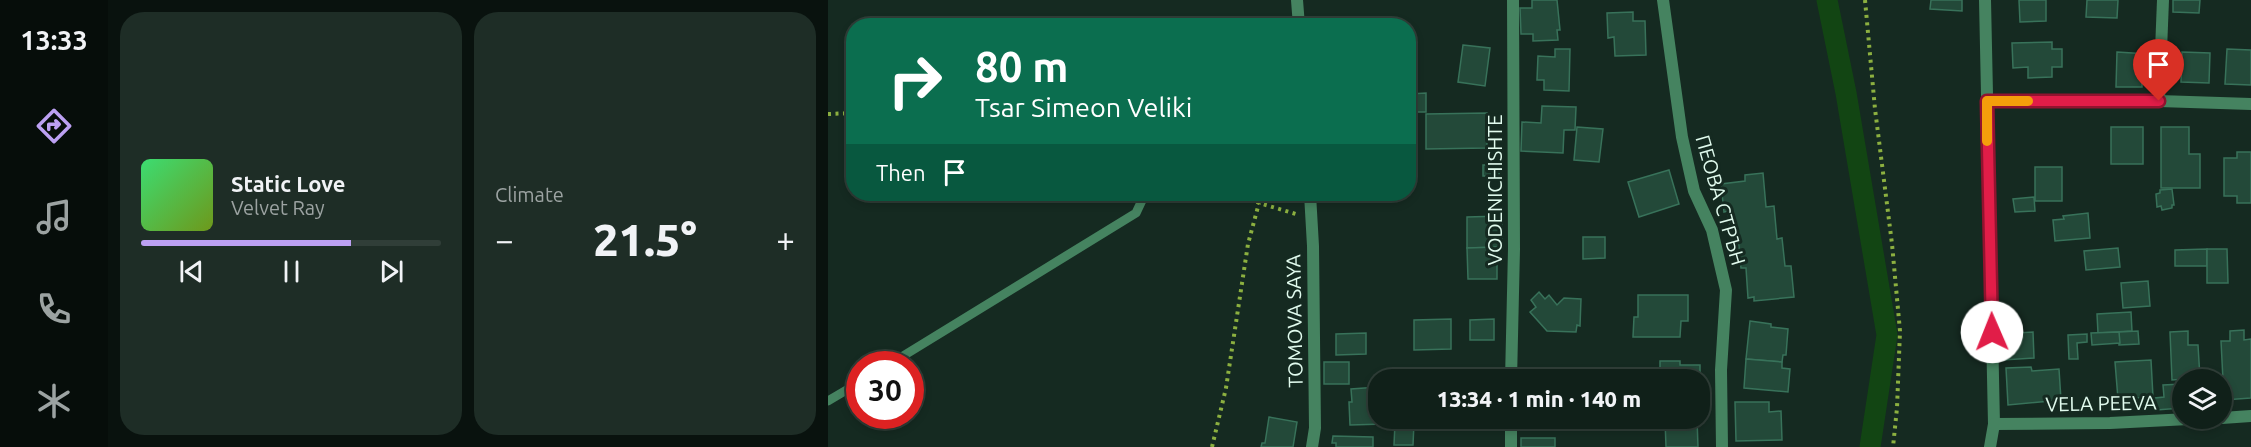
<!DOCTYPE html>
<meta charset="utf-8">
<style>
body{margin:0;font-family:Ubuntu,sans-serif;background:#1e2d26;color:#f1f3f6;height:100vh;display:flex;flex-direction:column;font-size:22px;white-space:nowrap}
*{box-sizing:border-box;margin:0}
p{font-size:20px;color:#9ca3a2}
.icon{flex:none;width:33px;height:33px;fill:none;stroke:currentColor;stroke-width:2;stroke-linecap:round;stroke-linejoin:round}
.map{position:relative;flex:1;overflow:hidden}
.drawer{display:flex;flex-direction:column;gap:12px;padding:12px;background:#09120e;width:720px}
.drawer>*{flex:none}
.guide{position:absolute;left:18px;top:18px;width:570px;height:183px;border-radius:24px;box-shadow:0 3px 9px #0003,0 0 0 2px #303e38;background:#0b6e4f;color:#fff;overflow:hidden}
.tools{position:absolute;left:1344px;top:369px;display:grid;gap:12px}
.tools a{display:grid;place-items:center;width:60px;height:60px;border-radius:50%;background:#102019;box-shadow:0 3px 9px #0003,0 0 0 2px #303e38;font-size:30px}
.speed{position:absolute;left:18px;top:351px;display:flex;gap:12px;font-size:30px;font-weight:700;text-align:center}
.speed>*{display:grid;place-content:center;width:78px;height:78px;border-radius:50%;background:#102019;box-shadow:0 3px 9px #0003,0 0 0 2px #303e38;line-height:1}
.speed .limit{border:9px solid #d22;background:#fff;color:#111}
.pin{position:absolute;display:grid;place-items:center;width:51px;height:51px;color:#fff;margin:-62px -26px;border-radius:50% 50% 50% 0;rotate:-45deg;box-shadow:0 0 6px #0007}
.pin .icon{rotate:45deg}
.me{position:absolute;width:66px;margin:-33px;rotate:359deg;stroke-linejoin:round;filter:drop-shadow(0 0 4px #0008)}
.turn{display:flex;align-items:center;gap:21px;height:126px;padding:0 30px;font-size:27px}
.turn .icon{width:78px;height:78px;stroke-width:2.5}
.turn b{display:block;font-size:42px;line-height:51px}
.then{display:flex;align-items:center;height:57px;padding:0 30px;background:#0003;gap:12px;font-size:22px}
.big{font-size:45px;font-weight:800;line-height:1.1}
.drawer .card{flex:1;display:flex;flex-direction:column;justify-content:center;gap:9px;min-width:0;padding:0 21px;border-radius:24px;background:#1e2d26}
.song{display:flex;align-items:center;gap:18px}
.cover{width:72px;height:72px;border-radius:9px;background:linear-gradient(135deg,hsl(140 70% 55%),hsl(80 70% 35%))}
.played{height:6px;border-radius:3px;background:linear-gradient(90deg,#bca0f2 70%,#303e38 70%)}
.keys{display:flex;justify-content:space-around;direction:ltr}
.heat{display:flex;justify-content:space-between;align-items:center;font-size:33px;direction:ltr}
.drawer .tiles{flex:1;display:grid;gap:12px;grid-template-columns:repeat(2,1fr)}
.trip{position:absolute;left:540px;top:369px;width:342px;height:60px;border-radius:24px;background:#102019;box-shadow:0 3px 9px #0003,0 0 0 2px #303e38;font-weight:800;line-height:60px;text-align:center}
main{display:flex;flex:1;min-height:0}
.tab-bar{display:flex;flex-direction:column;width:108px;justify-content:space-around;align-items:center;background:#060d0a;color:#9ca3a2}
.tab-bar .icon{width:42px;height:42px}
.tab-bar .on{color:#bca0f2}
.tab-bar b{font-size:27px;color:#f1f3f6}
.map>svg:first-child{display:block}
</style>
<main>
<nav class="tab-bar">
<b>13:33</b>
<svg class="icon on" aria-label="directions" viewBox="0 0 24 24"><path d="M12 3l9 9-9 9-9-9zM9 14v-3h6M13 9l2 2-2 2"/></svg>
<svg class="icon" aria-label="music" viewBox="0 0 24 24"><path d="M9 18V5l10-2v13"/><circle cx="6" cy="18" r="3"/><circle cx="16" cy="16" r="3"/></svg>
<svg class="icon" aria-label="phone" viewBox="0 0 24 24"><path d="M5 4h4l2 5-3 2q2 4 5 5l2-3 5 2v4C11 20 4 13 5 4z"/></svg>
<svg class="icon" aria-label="climate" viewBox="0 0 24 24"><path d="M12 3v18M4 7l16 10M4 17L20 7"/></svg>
</nav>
<section class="drawer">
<div class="tiles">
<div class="card">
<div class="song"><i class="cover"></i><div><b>Static Love</b><p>Velvet Ray</p></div></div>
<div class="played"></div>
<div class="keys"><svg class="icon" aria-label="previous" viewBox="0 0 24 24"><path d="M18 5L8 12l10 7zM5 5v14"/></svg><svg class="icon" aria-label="pause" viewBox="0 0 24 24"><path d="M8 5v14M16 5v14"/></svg><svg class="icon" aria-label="next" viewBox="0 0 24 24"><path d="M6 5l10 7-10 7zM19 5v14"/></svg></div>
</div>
<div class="card"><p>Climate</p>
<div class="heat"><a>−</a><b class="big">21.5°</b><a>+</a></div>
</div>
</div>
</section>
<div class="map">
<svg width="1423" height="447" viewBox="0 0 1423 447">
<rect width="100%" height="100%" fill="#152a21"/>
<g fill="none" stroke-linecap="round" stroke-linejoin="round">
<!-- canal -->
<path stroke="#124513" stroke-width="21" d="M999,0L1018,93L1059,335L1042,447"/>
</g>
<!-- building -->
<g fill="#234939" stroke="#38725a" stroke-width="1.5">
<path d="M704,0H729L732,30H729L730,40L705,41V34H693L692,8H704Z"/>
<path d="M1103,0H1134V11L1102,9Z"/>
<path d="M1191,0H1218V21L1192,22Z"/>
<path d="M1259,0H1290L1289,18L1258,17Z"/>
<path d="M1345,0H1372L1371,13L1345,12Z"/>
<path d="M805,12V21H817L818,55L787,56L786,37L780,38L779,13Z"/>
<path d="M1224,42V49H1234V67H1224V77L1200,78V67L1185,68L1184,43Z"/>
<path d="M635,45L662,48L657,86L630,82Z"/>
<path d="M727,49H742L741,91L716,90V80H709L710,56L727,57Z"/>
<path d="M1399,49L1423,50V85L1397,84Z"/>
<path d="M1289,52L1320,54V72H1314V87H1288Z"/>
<path d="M1354,52L1382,53L1381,83L1353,82Z"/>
<path d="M598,93V112H583L582,94Z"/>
<path d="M714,106L748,107L747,130H736L735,153L693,151L694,122L713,123Z"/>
<path d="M659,113V148L598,149V114Z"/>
<path d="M749,127L775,129L771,162L746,160Z"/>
<rect x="1283" y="127" width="32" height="37"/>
<path d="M1333,127H1361V154H1372V188H1333Z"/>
<path d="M1409,152H1423V203H1409V196H1396V158H1409Z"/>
<rect x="655" y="165" width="16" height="11"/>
<rect x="1207" y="167" width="27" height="34"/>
<path d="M841,170L851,204L811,217L800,182Z"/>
<path d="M935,173L938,207L946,206L949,239L954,238L957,266H963L966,297L926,301V297L920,298L918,268H913L910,238L903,239L900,211L896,212L893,184L917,181V175Z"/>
<path d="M1344,189L1346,205H1344V208L1334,210L1333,206L1329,207L1328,194L1332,193V190Z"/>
<path d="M1206,197L1207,211L1187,212L1185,199Z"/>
<path d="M1260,213L1262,238L1227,241L1225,220L1236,219L1235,216Z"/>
<path d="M674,216V247L639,248V217Z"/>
<path d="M755,237H777V258L755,259Z"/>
<path d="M669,247V279H640L639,248Z"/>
<path d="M1290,248L1292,267L1258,270L1256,251Z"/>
<path d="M1379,249V266H1347V250Z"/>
<path d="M1379,249H1399L1400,283H1379Z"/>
<path d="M1320,281L1322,306L1295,308L1293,283Z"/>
<path d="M711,292L717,299L721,295L729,305L736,298L753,299L752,326L749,325L748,332L719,331L702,312L708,307L703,300Z"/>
<path d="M810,295H860V321H853L852,337H805L806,317H810Z"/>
<path d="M1303,312L1304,331L1270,333L1269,314Z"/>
<path d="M623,319V349L586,350V320Z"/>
<path d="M666,319V340H642V320Z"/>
<path d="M922,321L943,324V327L960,329L958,355H955L954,362L918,359Z"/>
<path d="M1416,330V340L1423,339V398L1396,400L1393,341H1402V331Z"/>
<path d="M1310,331L1311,344L1291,345V332Z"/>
<path d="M1360,331V345H1370L1372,378L1344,380L1342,332Z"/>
<path d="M1205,332L1206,358L1175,360L1173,334Z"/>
<path d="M1291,332L1292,343L1264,345L1263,333Z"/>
<path d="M538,333V354L508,355V334Z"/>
<path d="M1259,334V342L1249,343L1250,359H1241L1240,335Z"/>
<path d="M918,359L954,362V368L962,369L960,392L916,388Z"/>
<path d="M1323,360L1325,397L1290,399L1287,362Z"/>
<path d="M832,361H852V365H872V393V380H832Z"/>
<rect x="496" y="362" width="25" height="22"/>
<path d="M1203,367L1204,371L1231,369L1233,400L1180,405L1178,368Z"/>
<path d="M1354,384V408L1328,410L1327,398L1336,397L1335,385Z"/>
<path d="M550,387V418H556V424L522,425L521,402H524L523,389Z"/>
<path d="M907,402H941V412L953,411L954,440L908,441Z"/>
<path d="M441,417L469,422L465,447H433L434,443H437Z"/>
<path d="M696,418H727L728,420L696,423Z"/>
<path d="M869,418L870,447H838L837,420Z"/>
<path d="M567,423H586L585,445H566Z"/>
<path d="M505,436L545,437V447H508V443H504Z"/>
<rect x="693" y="438" width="34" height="9"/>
</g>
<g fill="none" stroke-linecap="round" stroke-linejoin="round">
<!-- path -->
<g stroke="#8cb040" stroke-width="4" stroke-dasharray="3 4.5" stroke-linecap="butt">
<path d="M1037,0L1047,109L1064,244L1072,331L1069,408L1065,447"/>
<path d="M0,114L26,113"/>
<path d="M416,194L431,203L468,214"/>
<path d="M384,447L398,388L420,244L431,203"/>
</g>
<!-- lane -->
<g stroke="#458360" stroke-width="9">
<path d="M62,364L308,213L317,194"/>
<path d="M0,401L32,382"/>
</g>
<!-- street -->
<g stroke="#458360" stroke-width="12">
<path d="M469,0L471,26"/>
<path d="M835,0L854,137L866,191L884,230L898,290L893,370L894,447"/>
<path d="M1157,0L1166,424L1162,447"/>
<path d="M1159,101H1331L1423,104"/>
<path d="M1331,101L1335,0"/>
<path d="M482,194L485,246L487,428L484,447"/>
<path d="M683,380L686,249L685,0"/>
<path d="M683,418V447"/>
<path d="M1394,418L1423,416"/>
<path d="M1166,424L1282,423L1380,418"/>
</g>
</g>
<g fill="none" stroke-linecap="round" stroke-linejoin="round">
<!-- route casing -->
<g stroke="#92132f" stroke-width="15">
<path id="route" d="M1164,332L1159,101H1331"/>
</g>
<!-- route -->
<use href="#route" stroke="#e11d48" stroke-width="10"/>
<!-- slow -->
<path stroke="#f59e0b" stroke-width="10" d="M1159,141V101H1200"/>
</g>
<g text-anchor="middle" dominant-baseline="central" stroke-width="6" stroke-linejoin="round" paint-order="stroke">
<!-- street labels -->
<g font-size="20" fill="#e1fbee" stroke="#152a21">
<text transform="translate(666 190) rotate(-90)">VODENICHISHTE</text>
<text transform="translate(893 200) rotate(74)">ПЕОВА СТРЪН</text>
<text transform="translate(466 321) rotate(-91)">TOMOVA SAYA</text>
<text transform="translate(1273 403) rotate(-1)">VELA PEEVA</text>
</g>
</g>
</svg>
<div class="tools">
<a><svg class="icon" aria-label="layers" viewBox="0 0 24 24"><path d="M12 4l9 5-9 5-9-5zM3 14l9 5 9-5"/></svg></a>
</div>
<div class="speed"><div class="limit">30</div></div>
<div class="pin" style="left:1331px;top:101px;background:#d93025"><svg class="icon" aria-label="arrive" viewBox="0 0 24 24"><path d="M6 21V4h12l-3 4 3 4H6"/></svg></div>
<svg class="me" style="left:1164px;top:332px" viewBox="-20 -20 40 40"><circle r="19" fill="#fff"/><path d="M0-13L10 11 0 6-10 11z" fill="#e11d48"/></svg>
<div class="trip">13:34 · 1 min · 140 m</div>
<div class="guide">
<div class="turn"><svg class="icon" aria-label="right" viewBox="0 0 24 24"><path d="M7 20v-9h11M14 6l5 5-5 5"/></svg><div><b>80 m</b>Tsar Simeon Veliki</div></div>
<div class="then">Then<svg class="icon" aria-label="arrive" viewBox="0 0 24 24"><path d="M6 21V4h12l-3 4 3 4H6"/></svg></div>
</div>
</div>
</main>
